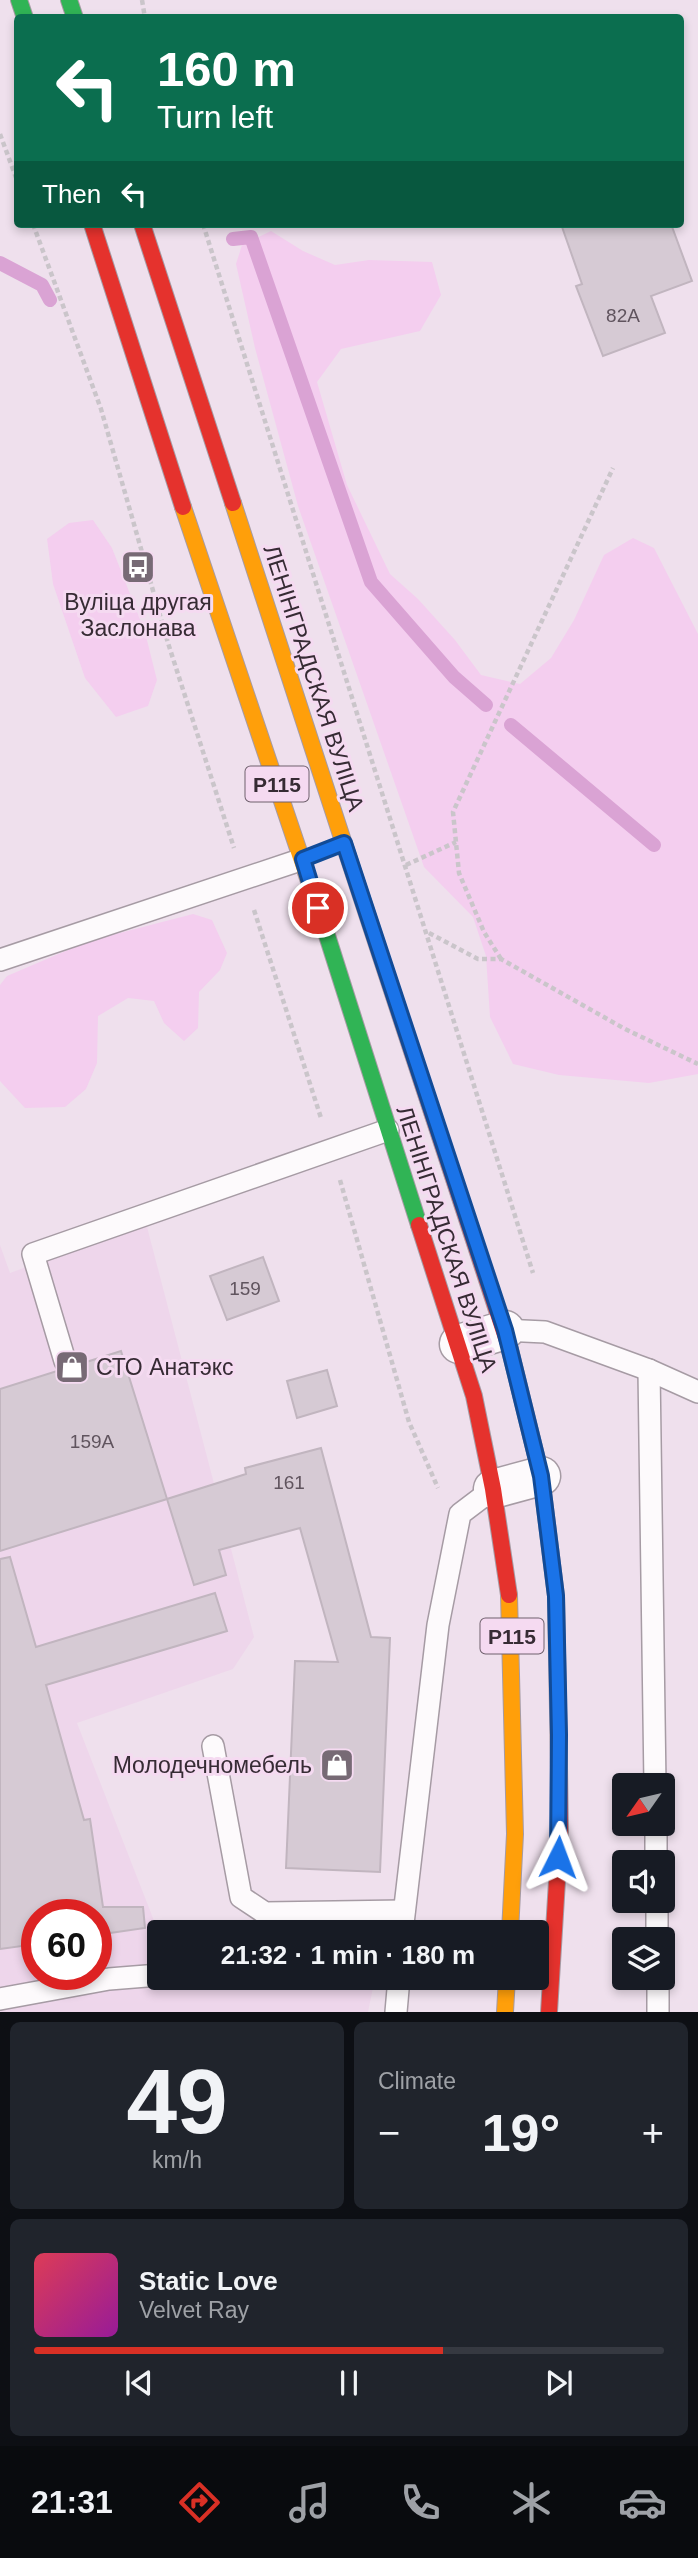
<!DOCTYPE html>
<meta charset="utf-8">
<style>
body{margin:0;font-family:Helvetica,sans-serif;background:#20242c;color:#f1f3f6;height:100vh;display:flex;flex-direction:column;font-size:26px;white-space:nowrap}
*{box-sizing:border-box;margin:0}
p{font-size:23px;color:#9ea1a6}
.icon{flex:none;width:38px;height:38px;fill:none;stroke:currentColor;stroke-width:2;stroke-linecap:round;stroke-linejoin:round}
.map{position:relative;height:2012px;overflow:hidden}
.side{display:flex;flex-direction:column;gap:10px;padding:10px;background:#0d0f14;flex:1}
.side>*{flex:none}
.guide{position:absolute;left:14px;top:14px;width:670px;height:214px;border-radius:7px;box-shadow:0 4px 10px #0003;background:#0b6e4f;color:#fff;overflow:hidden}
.needle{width:46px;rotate:236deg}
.buttons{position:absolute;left:612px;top:1773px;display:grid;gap:14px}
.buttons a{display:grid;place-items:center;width:63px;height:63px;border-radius:7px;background:#171b24;box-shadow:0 4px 10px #0003;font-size:35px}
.speed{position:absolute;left:21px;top:1899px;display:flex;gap:14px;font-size:35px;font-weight:700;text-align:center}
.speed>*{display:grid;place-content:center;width:91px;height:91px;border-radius:50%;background:#171b24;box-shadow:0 4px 10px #0003;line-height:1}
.speed .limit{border:10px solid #d22;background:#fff;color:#111}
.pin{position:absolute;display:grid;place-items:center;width:60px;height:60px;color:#fff;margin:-30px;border:4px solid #fff;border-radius:50%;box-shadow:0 2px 7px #0007}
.me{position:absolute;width:77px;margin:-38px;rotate:3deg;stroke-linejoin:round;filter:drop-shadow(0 0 5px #0008)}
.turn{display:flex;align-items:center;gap:24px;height:147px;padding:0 28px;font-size:32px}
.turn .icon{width:91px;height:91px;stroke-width:2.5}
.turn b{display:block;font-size:49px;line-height:60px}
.then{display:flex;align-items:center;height:66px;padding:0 28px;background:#0003;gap:14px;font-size:26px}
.big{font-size:52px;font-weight:700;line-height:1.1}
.side .widget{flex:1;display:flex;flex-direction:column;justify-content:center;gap:10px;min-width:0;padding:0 24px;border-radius:10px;background:#20242c}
.side .dial{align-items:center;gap:0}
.dial b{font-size:91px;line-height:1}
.song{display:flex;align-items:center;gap:21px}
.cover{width:84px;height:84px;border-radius:10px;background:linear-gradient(135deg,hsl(350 70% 55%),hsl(300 70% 35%))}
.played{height:7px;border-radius:4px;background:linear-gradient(90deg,#d93025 65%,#363941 65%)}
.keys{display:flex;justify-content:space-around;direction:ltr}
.heat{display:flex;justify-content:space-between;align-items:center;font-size:38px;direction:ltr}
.side .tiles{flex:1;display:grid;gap:10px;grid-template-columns:1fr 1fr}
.widget:last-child{grid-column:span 2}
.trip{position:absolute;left:147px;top:1920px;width:402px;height:70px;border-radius:7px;background:#171b24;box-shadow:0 4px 10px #0003;font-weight:700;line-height:70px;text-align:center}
.tab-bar{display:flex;height:112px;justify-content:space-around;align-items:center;background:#090b0e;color:#9ea1a6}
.tab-bar .icon{width:49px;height:49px}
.tab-bar .active{color:#d93025}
.tab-bar b{font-size:32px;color:#f1f3f6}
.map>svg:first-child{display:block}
</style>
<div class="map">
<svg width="698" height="2012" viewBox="0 0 698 2012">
<rect width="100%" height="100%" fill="#efe0ed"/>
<!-- built -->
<path fill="#eed6eb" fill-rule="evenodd" d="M146,1223L254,1637L233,1669L77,1723L158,1931L176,1932H159V1978H375L368,2012H0V1245L10,1273ZM37,1914H96V1974H37Z"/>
<!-- green -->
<g fill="#f4ceef">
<path d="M271,231L303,251L335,265L369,260L432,262L441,295L420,331L341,349L317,382L347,485L390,574L418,599L455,640L481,675L520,684L551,658L574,620L604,555L633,538L654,548L698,634V1074L649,1083L559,1075L513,1064L490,1017L486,956L473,917L424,867L298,506L255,348L236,264L242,245Z"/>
<path d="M93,520L112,548L145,632L157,680L148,706L116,717L85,678L53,584L47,539L69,523Z"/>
<path d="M193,914L212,920L227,953L220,970L199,992L198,1028L184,1041L164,1023L154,1001L128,998L98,1016L97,1063L86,1089L65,1107L25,1108L0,1081V985L7,976L89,941Z"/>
</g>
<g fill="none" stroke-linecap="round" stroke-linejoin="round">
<!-- stream -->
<g stroke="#daa3d4" stroke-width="14">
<path d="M233,239L251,237L371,582L454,677L486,705"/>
<path d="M0,263L42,285L50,300"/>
<path d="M511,725L654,845"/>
</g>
</g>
<!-- building -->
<g fill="#d6cad4" stroke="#c1b5bf" stroke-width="2">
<path d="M561,224H671L692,281L651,296L665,333L603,356L576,286L582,284Z"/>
<path d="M263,1257L279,1301L227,1320L210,1276Z"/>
<path d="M121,1351L167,1499L0,1551V1389L57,1371L69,1373L77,1365Z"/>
<path d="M327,1370L337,1406L297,1418L287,1381Z"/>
<path d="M321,1448L371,1637L390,1638L380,1872L286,1868L295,1661L338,1662L300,1528L219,1550L226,1575L194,1585L167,1499L246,1474L245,1468Z"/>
<path d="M10,1557L36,1647L215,1593L227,1631L46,1685L84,1820L90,1819L103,1907H143L145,1928L96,1935V1914H37V1944L0,1949V1559Z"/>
</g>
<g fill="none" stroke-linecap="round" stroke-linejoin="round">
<!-- lane casing -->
<g stroke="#a69ba4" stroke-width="24">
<g id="lane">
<path d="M0,960L303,859"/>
<path d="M505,1330L545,1332L649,1370L698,1392"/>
<path d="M65,1361L33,1254L388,1130"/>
<path d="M649,1370L655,1785"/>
<path d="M213,1746L241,1897L265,1913L404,1911"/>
<path d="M656,1824V1862"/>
<path d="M657,1900V1939"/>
<path d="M381,1932L404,1911"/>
<path d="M402,1932L438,1625L460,1514L493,1489"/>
<path d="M658,1978V2012"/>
<path d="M0,1999L109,1979L159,1975"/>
<path d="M396,2012L399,1978"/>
</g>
</g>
<!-- street casing -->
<g stroke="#a69ba4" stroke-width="41">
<g id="street">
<path d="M459,1344L505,1330"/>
<path d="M493,1489L541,1476"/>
</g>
</g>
<!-- fast casing -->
<g stroke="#a69ba4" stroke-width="18">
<g id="fast">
<path d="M19,0L25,18"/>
<path d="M69,0L75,18"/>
<path d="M324,926L419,1225"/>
</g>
</g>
<!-- slow casing -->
<g stroke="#a69ba4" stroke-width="18">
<g id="slow">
<path d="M233,503L344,844"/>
<path d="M183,507L324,926"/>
<path d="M510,1350L541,1476L556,1596L559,1768"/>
<path d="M509,1595L515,1834L510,1932"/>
<path d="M505,2012L507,1978"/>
</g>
</g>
<!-- jam casing -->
<g stroke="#a69ba4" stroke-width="18">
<g id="jam">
<path d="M92,224L183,507"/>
<path d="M142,224L233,503"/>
<path d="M344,844L510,1350"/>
<path d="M419,1225L474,1396L493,1489L509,1595"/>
<path d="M549,2012L560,1832L559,1768"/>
</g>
</g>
<!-- path -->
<g stroke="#cac5ca" stroke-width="4.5" stroke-dasharray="5 3.5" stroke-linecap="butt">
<path d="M142,0L145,18"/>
<path d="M0,134L18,183"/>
<path d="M33,224L101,409L168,643L234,848"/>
<path d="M203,224L533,1273"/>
<path d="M406,865L456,842"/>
<path d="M254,910L321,1118"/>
<path d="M429,933L478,959H501L625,1029L698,1064"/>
<path d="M501,959L484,932L459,873L453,812L613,468"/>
<path d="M340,1180L409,1422L438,1488"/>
</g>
<!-- lane -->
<use href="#lane" stroke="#fdfafc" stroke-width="21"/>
<!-- street -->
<use href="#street" stroke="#fdfafc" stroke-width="38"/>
<!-- fast -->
<use href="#fast" stroke="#30b455" stroke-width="16"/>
<!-- slow -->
<use href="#slow" stroke="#ff9f0a" stroke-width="16"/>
<!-- jam -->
<use href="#jam" stroke="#e5322d" stroke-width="16"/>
</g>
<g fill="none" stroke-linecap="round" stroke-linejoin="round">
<!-- route casing -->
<g stroke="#114b97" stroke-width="18">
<path id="route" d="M318,908L303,859L344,843L505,1330L541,1476L556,1596L559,1735L558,1857"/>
</g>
<!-- route -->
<use href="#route" stroke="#1a73e8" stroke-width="12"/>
</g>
<!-- icons -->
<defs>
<g id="bus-square" transform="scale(1.75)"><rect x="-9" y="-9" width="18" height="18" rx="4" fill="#776a75" stroke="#f5daf1"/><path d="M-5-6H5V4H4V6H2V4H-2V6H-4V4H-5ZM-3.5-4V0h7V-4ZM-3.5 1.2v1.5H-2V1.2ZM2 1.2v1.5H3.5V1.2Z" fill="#fff"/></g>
<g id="shop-square" transform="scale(1.75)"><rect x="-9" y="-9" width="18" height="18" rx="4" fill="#776a75" stroke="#f5daf1"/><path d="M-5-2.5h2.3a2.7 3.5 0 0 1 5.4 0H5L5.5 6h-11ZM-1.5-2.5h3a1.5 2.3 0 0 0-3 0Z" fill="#fff"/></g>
</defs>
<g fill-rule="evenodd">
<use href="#bus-square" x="138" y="567"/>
<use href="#shop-square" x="72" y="1367"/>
<use href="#shop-square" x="337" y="1765"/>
</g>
<g text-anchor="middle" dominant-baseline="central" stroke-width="6" stroke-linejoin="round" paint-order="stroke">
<!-- number labels -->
<g font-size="19" fill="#60545e">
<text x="623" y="315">82А</text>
<text x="245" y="1288">159</text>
<text x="92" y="1441">159А</text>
<text x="289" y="1482">161</text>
</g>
<!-- shield labels -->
<g fill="#f5daf1" stroke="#6f606d" stroke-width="2">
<rect x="245.5" y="766.5" width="63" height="35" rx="5"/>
<rect x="480.5" y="1618.5" width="63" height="35" rx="5"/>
</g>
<g font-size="21" font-weight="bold" fill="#362b34">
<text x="277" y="784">Р115</text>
<text x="512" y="1636">Р115</text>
</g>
<!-- poi labels -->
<g font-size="23" fill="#362b34" stroke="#f5daf1">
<text x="138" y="602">Вуліца другая<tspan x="138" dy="26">Заслонава</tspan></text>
<text x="96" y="1367" text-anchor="start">СТО Анатэкс</text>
<text x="312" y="1765" text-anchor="end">Молодечномебель</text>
</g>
<!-- street labels -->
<g font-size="23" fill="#362b34" stroke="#f5daf1">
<text transform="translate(314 678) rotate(72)">ЛЕНІНГРАДСКАЯ ВУЛІЦА</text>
<text transform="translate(447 1239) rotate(72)">ЛЕНІНГРАДСКАЯ ВУЛІЦА</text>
</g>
</g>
</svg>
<div class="buttons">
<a><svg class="needle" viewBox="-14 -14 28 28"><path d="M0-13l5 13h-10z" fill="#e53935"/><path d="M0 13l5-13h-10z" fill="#9ea1a6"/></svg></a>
<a><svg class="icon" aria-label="sound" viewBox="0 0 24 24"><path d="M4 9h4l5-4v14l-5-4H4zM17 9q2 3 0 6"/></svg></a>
<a><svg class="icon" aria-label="layers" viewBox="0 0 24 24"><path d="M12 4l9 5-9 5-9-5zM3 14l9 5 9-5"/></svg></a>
</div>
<div class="speed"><div class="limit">60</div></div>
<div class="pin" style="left:318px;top:908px;background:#d93025"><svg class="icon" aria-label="arrive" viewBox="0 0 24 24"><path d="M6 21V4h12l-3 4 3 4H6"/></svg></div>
<svg class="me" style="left:558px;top:1857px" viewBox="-20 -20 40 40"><path d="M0-17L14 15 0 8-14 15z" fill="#1a73e8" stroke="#fff" stroke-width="4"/></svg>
<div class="trip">21:32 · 1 min · 180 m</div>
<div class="guide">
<div class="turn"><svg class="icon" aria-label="left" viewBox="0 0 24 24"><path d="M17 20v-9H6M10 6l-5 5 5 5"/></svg><div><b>160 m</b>Turn left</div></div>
<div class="then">Then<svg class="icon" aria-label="left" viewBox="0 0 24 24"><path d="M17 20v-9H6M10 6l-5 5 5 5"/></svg></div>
</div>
</div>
<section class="side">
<div class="tiles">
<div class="widget dial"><b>49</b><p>km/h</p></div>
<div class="widget"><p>Climate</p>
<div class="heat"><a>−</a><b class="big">19°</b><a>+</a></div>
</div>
<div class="widget">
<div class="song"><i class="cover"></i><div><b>Static Love</b><p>Velvet Ray</p></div></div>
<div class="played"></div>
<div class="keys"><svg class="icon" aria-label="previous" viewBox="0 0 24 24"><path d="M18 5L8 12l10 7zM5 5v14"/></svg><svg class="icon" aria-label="pause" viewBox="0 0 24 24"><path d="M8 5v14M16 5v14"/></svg><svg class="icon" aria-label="next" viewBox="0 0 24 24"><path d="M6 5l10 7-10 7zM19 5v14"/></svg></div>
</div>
</div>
</section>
<nav class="tab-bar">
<b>21:31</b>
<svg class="icon active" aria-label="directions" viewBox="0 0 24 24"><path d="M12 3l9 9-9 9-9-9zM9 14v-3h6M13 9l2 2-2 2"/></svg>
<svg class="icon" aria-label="music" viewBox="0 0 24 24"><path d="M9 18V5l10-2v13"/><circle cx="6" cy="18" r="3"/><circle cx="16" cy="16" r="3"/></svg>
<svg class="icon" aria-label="phone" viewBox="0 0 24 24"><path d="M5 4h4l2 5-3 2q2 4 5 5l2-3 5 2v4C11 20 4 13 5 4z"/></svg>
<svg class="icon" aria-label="climate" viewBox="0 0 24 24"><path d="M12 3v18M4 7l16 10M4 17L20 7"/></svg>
<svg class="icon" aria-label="car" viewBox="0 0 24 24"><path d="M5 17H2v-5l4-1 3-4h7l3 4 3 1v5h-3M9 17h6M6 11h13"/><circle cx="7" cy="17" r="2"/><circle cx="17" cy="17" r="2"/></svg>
</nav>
